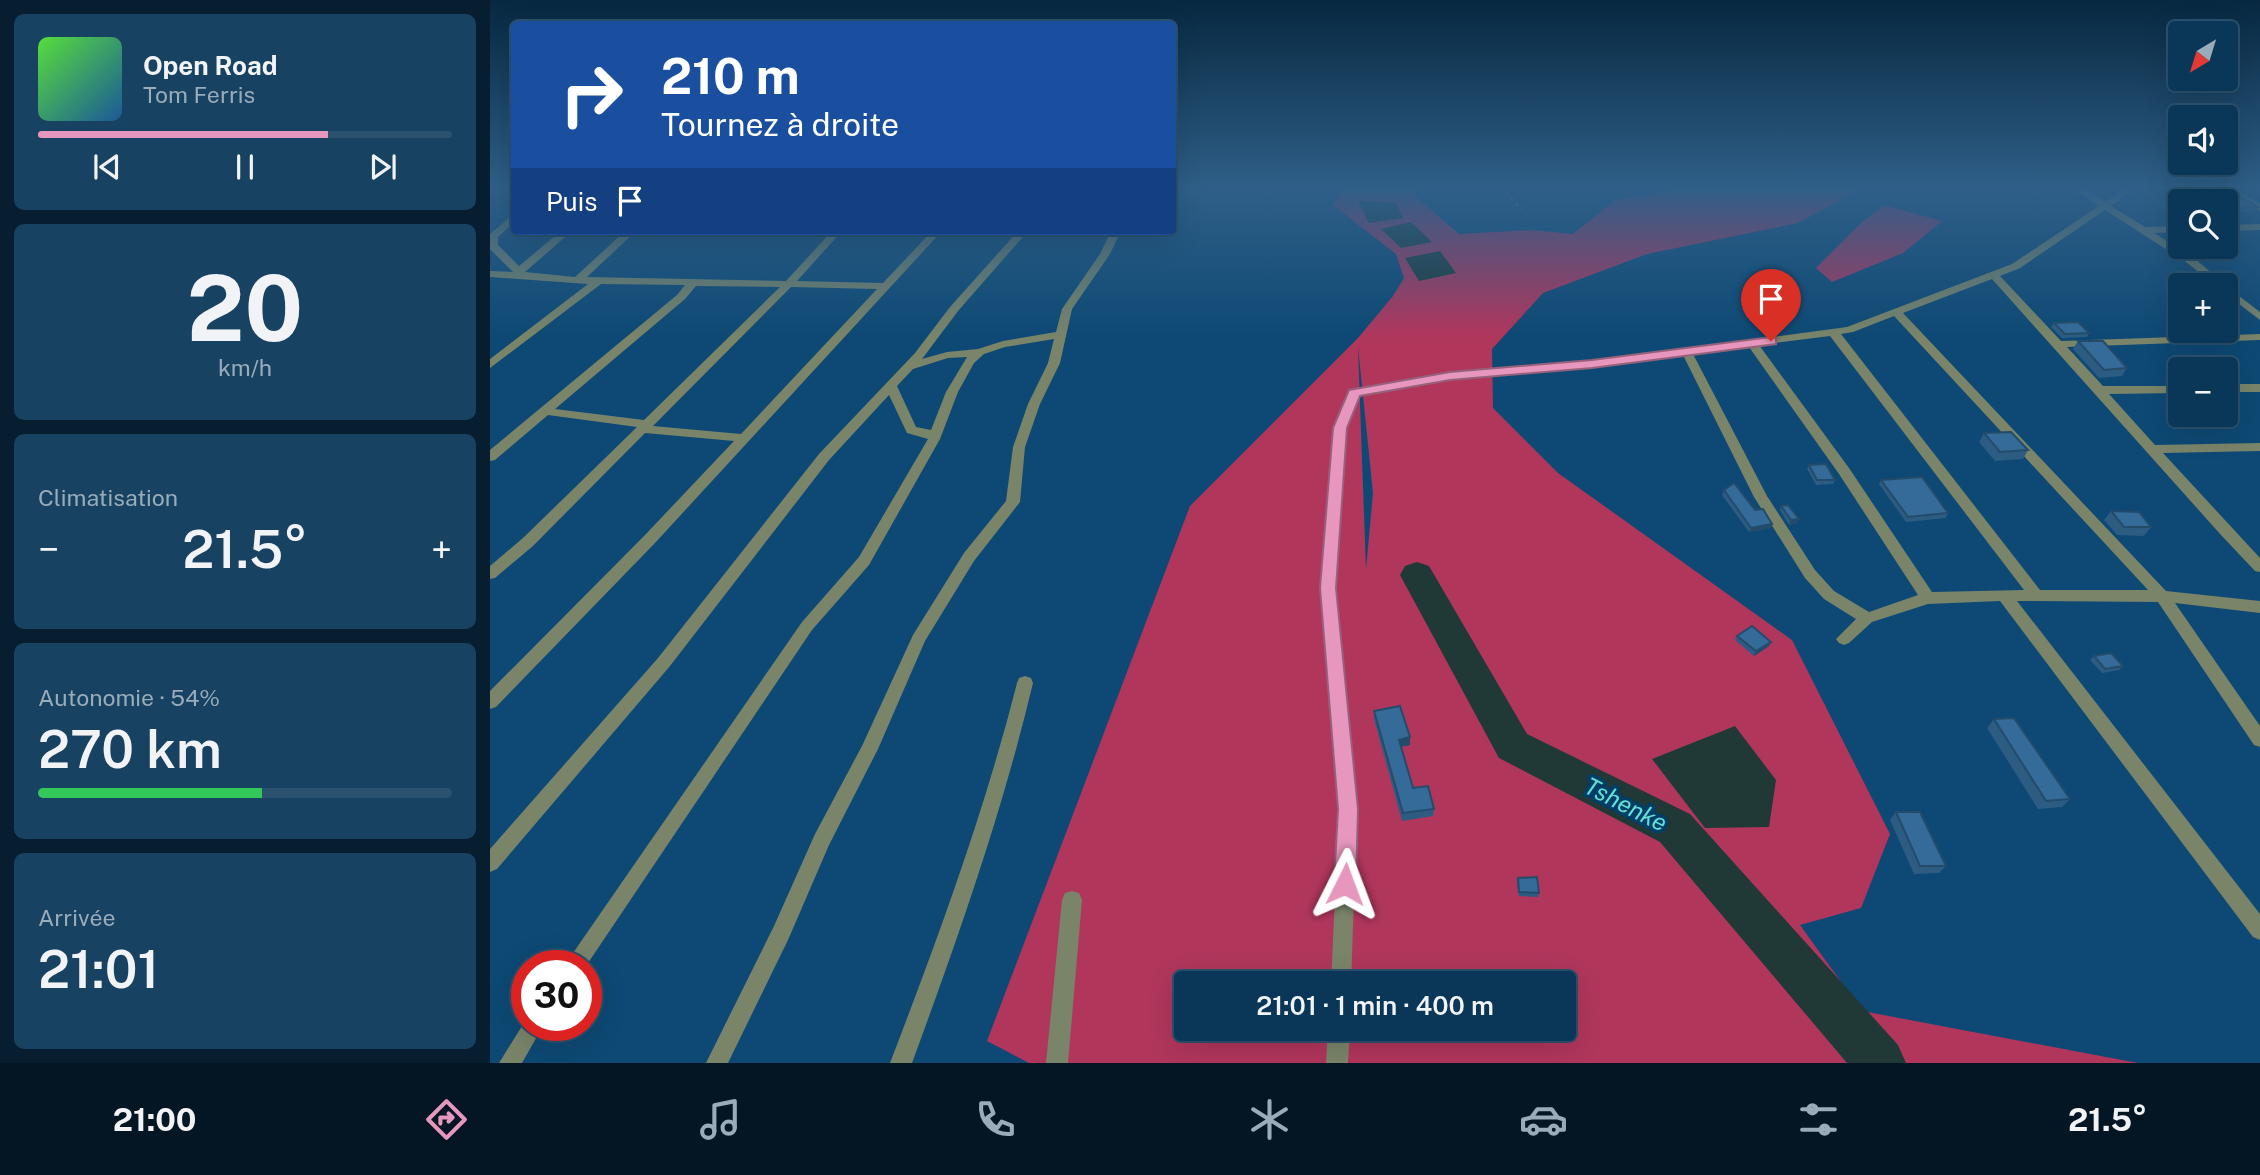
<!DOCTYPE html>
<html lang="fr">
<meta charset="utf-8">
<style>
body{margin:0;font-family:"Public Sans",sans-serif;background:#184261;color:#f1f3f6;height:100vh;display:flex;flex-direction:column;font-size:26px;white-space:nowrap}
*{box-sizing:border-box;margin:0}
p{font-size:23px;color:#99acba}
.icon{flex:none;width:38px;height:38px;fill:none;stroke:currentColor;stroke-width:2;stroke-linecap:round;stroke-linejoin:round}
.map{position:relative;flex:1;overflow:hidden}
.drawer{display:flex;flex-direction:column;gap:14px;padding:14px;background:#061e30;width:490px}
.drawer>*{flex:none}
.top-card{position:absolute;left:21px;top:21px;width:665px;height:214px;border-radius:7px;box-shadow:0 7px 28px #0002,0 0 0 2px #2a516d;background:#1a4fa0;color:#fff;overflow:hidden}
.needle{width:46px;rotate:218deg}
.buttons{position:absolute;left:1678px;top:21px;display:grid;gap:14px}
.buttons a{display:grid;place-items:center;width:70px;height:70px;border-radius:7px;background:#0a3757;box-shadow:0 7px 28px #0002,0 0 0 2px #2a516d;font-size:35px}
.speed{position:absolute;left:21px;top:950px;display:flex;gap:14px;font-size:35px;font-weight:700;text-align:center}
.speed>*{display:grid;place-content:center;width:91px;height:91px;border-radius:50%;background:#0a3757;box-shadow:0 7px 28px #0002,0 0 0 2px #2a516d;line-height:1}
.speed .limit{border:10px solid #d22;background:#fff;color:#111}
.pin{position:absolute;display:grid;place-items:center;width:60px;height:60px;color:#fff;margin:-72px -30px;border-radius:50% 50% 50% 0;rotate:-45deg;box-shadow:0 0 7px #0007}
.pin .icon{rotate:45deg}
.me{position:absolute;width:77px;margin:-38px;rotate:3deg;stroke-linejoin:round;filter:drop-shadow(0 0 5px #0008)}
.turn{display:flex;align-items:center;gap:24px;height:147px;padding:0 35px;font-size:32px}
.turn .icon{width:91px;height:91px;stroke-width:2.5}
.turn b{display:block;font-size:49px;line-height:60px}
.then{display:flex;align-items:center;height:66px;padding:0 35px;background:#0003;gap:14px;font-size:26px}
.big{font-size:52px;font-weight:600;line-height:1.1}
.drawer .widget{flex:1;display:flex;flex-direction:column;justify-content:center;gap:10px;min-width:0;padding:0 24px;border-radius:10px;background:#184261}
.drawer .dial{align-items:center;gap:0}
.dial b{font-size:91px;line-height:1}
.song{display:flex;align-items:center;gap:21px}
.cover{width:84px;height:84px;border-radius:10px;background:linear-gradient(135deg,hsl(110 70% 55%),hsl(210 70% 35%))}
.played{height:7px;border-radius:4px;background:linear-gradient(90deg,#e797bd 70%,#2a516d 70%)}
.keys{display:flex;justify-content:space-around;direction:ltr}
.heat{display:flex;justify-content:space-between;align-items:center;font-size:38px;direction:ltr}
.charge{height:10px;border-radius:5px;background:linear-gradient(90deg,#34c759 54%,#2a516d 0)}
.trip{position:absolute;left:684px;top:971px;width:402px;height:70px;border-radius:7px;background:#0a3757;box-shadow:0 7px 28px #0002,0 0 0 2px #2a516d;font-weight:600;line-height:70px;text-align:center}
.tabs{display:flex;height:112px;justify-content:space-around;align-items:center;background:#041623;color:#99acba}
.tabs .icon{width:49px;height:49px}
.tabs .current{color:#e797bd}
.tabs b{font-size:32px;color:#f1f3f6}
main{display:flex;flex:1;min-height:0}
.map>svg:first-child{display:block}
</style>
<main>
<section class="drawer">
<div class="widget">
<div class="song"><i class="cover"></i><div><b>Open Road</b><p>Tom Ferris</p></div></div>
<div class="played"></div>
<div class="keys"><svg class="icon" aria-label="previous" viewBox="0 0 24 24"><path d="M18 5L8 12l10 7zM5 5v14"/></svg><svg class="icon" aria-label="pause" viewBox="0 0 24 24"><path d="M8 5v14M16 5v14"/></svg><svg class="icon" aria-label="next" viewBox="0 0 24 24"><path d="M6 5l10 7-10 7zM19 5v14"/></svg></div>
</div>
<div class="widget dial"><b>20</b><p>km/h</p></div>
<div class="widget"><p>Climatisation</p>
<div class="heat"><a>−</a><b class="big">21.5°</b><a>+</a></div>
</div>
<div class="widget"><p>Autonomie · 54%</p><b class="big">270 km</b><div class="charge"></div></div>
<div class="widget"><p>Arrivée</p><b class="big">21:01</b></div>
</section>
<div class="map">
<svg width="1770" height="1063" viewBox="0 0 1770 1063">
<rect width="100%" height="100%" fill="#0d4974"/>
<!-- green -->
<g fill="#b0365c" fill-rule="evenodd">
<path d="M853,188H923V194L969,234L1041,230L1083,234L1125,200L1199,188H1373L1308,223L1157,254L1053,293L1002,349L1003,408L1068,473L1302,640L1400,834L1371,908L1310,925L1372,1011L1648,1063H539L497,1041L700,506L868,338L903,296L914,278L906,254L843,205ZM868,347L883,493L876,569L868,348ZM696,984H1074V1029H696Z"/>
<path d="M1394,205L1452,221L1413,253L1342,282L1326,268L1371,223Z"/>
</g>
<!-- water -->
<g fill="#203936">
<path d="M868,201L906,203L913,218L879,223Z"/>
<path d="M921,222L942,242L911,248L891,229Z"/>
<path d="M950,251L966,273L929,281L915,258Z"/>
<path d="M1245,726L1286,780L1279,827L1215,828L1162,759Z"/>
</g>
<g fill="none" stroke-linecap="round" stroke-linejoin="round">
<!-- river -->
<path fill="#203936" fill-rule="evenodd" d="M927,562L939,566L1037,734L1200,814L1408,1045L1416,1063H1357L1170,842L1009,758L910,575L915,566Z"/>
<!-- path -->
<path stroke="#618cac" stroke-width="2.5" stroke-dasharray="3.5 3.5" stroke-linecap="butt" d="M1011,188L1031,209"/>
<!-- minor -->
<g fill="#798469" fill-rule="evenodd">
<path d="M1583,188H1593L1615,202L1635,188H1645L1621,206L1655,227L1690,226V232L1664,233L1704,258L1736,285H1725L1696,262L1615,210L1530,268L1510,276L1571,341L1770,334V340L1577,347L1613,386H1690V393L1619,394L1665,445L1770,443V451L1673,453L1770,558V572L1765,571L1731,535L1502,279L1413,313L1676,591L1770,601V613L1685,603L1770,726V747L1764,745L1668,602L1527,601L1770,914V940L1763,937L1510,601L1438,604L1382,622L1359,643L1354,645L1349,643L1346,639L1366,619L1334,599L1315,578L1264,497L1193,355L1102,367L960,380L869,396L856,428L845,588L867,809L861,984H841L849,809L831,588L844,428L860,390L960,372L1102,361L1357,327L1522,264L1609,206ZM1404,316L1658,590H1550L1351,334L1363,332ZM1340,336L1534,590L1442,592L1359,468L1269,345ZM1259,347L1349,474L1428,595L1379,612L1344,591L1325,570L1277,496L1203,354Z"/>
<path d="M1734,188H1745L1770,204V211Z"/>
<path d="M24,214V222L8,237V245L29,266L71,231H82L35,272L85,277L135,231H146L97,277L296,281L342,231H352L307,281L393,283L442,231H452L165,543L6,707L0,709V691L155,535L244,441L155,433L43,546L5,578L0,579V566L33,538L147,427L58,415L5,460L0,461V450L187,295L195,285L111,284L0,368V359L98,284L0,277V271L23,272L0,249V234ZM206,286L290,287L154,420L65,409L195,299ZM301,287L387,289L251,434L163,426Z"/>
<path d="M1770,224V230L1736,231V225Z"/>
<path d="M528,231H538L468,311L432,359L457,352L488,349L513,341L566,332L572,309L610,254L621,231H631L620,254L582,309L570,363L550,404L535,447L530,502L484,561L435,641L388,749L339,845L298,940L238,1063H216L284,926L325,834L372,746L423,635L474,553L516,501L523,447L538,404L558,363L564,339L515,347L494,354L484,363L468,392L450,439L379,565L322,630L96,966H74L312,622L369,557L438,439L417,433L399,395L339,460L180,666L7,869L0,872V849L168,658L329,454L425,353L460,307ZM477,357L456,392L441,430L426,427L407,386L423,369L458,358Z"/>
<path d="M1736,286L1770,312V320L1736,294Z"/>
<rect x="1736" y="384" width="34" height="8"/>
<path d="M535,676L541,678L543,683C512,813 468,938 422,1063H400C448,938 494,813 527,683L529,678Z"/>
<path d="M582,891L589,893L592,900L578,1063H556L572,900L575,893Z"/>
<path d="M37,1018V1026H53L32,1063H9Z"/>
<path d="M838,1029H860L858,1063H836Z"/>
</g>
</g>
<!-- wall -->
<g fill="#2d5c83">
<path d="M1679,191L1732,193L1768,207L1765,211L1737,212L1736,201H1690V203L1677,195Z"/>
<path d="M1564,323L1599,333L1597,337L1572,338L1561,327Z"/>
<path d="M1588,341L1637,368L1632,376L1609,378L1583,349Z"/>
<path d="M1494,433L1538,450L1533,459L1505,461L1489,442Z"/>
<path d="M1319,465L1345,480L1343,484L1326,485L1317,469Z"/>
<path d="M1391,480L1458,513L1456,518L1416,522L1389,484Z"/>
<path d="M1234,490L1265,510L1282,524L1281,528L1259,532L1232,495Z"/>
<path d="M1291,506L1309,519L1307,523L1299,525L1290,510Z"/>
<path d="M1621,511L1661,527L1654,536L1627,535L1614,520Z"/>
<path d="M1247,636L1279,646L1264,656L1245,640Z"/>
<path d="M1604,656L1633,666L1629,670L1612,673L1600,660Z"/>
<path d="M884,711L920,737V745L911,747L923,788L944,809L943,816L912,821L884,719Z"/>
<path d="M1504,719L1580,799L1572,807L1548,809L1497,728Z"/>
<path d="M1406,812L1456,866L1449,873L1424,874L1400,820Z"/>
<path d="M1028,878L1049,893L1048,897L1029,896L1027,882Z"/>
</g>
<!-- shaded-wall -->
<g fill="#244b6a">
<path d="M1309,519L1307,523L1299,525L1301,520Z"/>
<path d="M1282,524L1281,528L1259,532L1261,528Z"/>
<path d="M1281,642L1279,646L1264,656L1266,651Z"/>
<path d="M920,737V745L908,747L909,740Z"/>
</g>
<!-- building -->
<g fill="#346b98" stroke="#244b6a" stroke-width="2">
<path d="M1706,188H1724L1732,193H1745L1768,207L1739,208L1736,206V201H1698L1679,191Z"/>
<path d="M1588,322L1599,333L1575,334L1564,323Z"/>
<path d="M1588,341H1613L1637,368L1614,370Z"/>
<path d="M1521,432L1538,450L1510,452L1494,433Z"/>
<path d="M1336,464L1345,480H1327L1319,465Z"/>
<path d="M1432,477L1458,513L1418,517L1391,480Z"/>
<path d="M1244,483L1265,510L1273,509L1282,524L1261,528L1234,490Z"/>
<path d="M1298,505L1309,519L1301,520L1291,506Z"/>
<path d="M1621,511L1649,512L1661,527H1634Z"/>
<path d="M1262,626L1281,642L1266,651L1247,636Z"/>
<path d="M1621,653L1633,666L1615,669L1604,656Z"/>
<path d="M910,706L920,737L909,740L923,788L938,786L944,809L913,813L884,711Z"/>
<path d="M1524,718L1580,799L1556,801L1504,719Z"/>
<path d="M1406,812H1430L1456,866H1430Z"/>
<path d="M1047,877L1049,893L1029,892L1028,878Z"/>
</g>
<!-- sky -->
<linearGradient id="sky" x2="0" y2="1"><stop stop-color="#072840"/><stop offset="0.56" stop-color="#2f5f88"/><stop offset="1" stop-color="#2f5f88" stop-opacity="0"/></linearGradient>
<rect width="1770" height="337" fill="url(#sky)"/>
<!-- route -->
<path fill="#e797bd" stroke="#96627b" stroke-width="2" d="M1281,337L1286,338V344L1102,368L960,380L870,396L857,428L846,588L868,809L866,884L863,891L855,894L847,891L844,884L848,809L830,588L843,428L859,390L960,372L1102,360Z"/>
<g text-anchor="middle" dominant-baseline="central" stroke-width="7" stroke-linejoin="round" paint-order="stroke">
<!-- near-water labels -->
<g font-size="24" font-style="italic" fill="#63e0d3" stroke="#003e68">
<text transform="translate(1136 804) rotate(27)">Tshenke</text>
</g>
</g>
</svg>
<div class="buttons">
<a><svg class="needle" viewBox="-14 -14 28 28"><path d="M0-13l5 13h-10z" fill="#e53935"/><path d="M0 13l5-13h-10z" fill="#99acba"/></svg></a>
<a><svg class="icon" aria-label="sound" viewBox="0 0 24 24"><path d="M4 9h4l5-4v14l-5-4H4zM17 9q2 3 0 6"/></svg></a>
<a><svg class="icon" aria-label="search" viewBox="0 0 24 24"><circle cx="10" cy="10" r="6"/><path d="M15 15l6 6"/></svg></a>
<a>+</a>
<a>−</a>
</div>
<div class="speed"><div class="limit">30</div></div>
<div class="pin" style="left:1281px;top:341px;background:#d93025"><svg class="icon" aria-label="arrive" viewBox="0 0 24 24"><path d="M6 21V4h12l-3 4 3 4H6"/></svg></div>
<svg class="me" style="left:855px;top:884px" viewBox="-20 -20 40 40"><path d="M0-17L14 15 0 8-14 15z" fill="#e797bd" stroke="#fff" stroke-width="4"/></svg>
<div class="trip">21:01 · 1 min · 400 m</div>
<div class="top-card">
<div class="turn"><svg class="icon" aria-label="right" viewBox="0 0 24 24"><path d="M7 20v-9h11M14 6l5 5-5 5"/></svg><div><b>210 m</b>Tournez à droite</div></div>
<div class="then">Puis<svg class="icon" aria-label="arrive" viewBox="0 0 24 24"><path d="M6 21V4h12l-3 4 3 4H6"/></svg></div>
</div>
</div>
</main>
<nav class="tabs">
<b>21:00</b>
<svg class="icon current" aria-label="directions" viewBox="0 0 24 24"><path d="M12 3l9 9-9 9-9-9zM9 14v-3h6M13 9l2 2-2 2"/></svg>
<svg class="icon" aria-label="music" viewBox="0 0 24 24"><path d="M9 18V5l10-2v13"/><circle cx="6" cy="18" r="3"/><circle cx="16" cy="16" r="3"/></svg>
<svg class="icon" aria-label="phone" viewBox="0 0 24 24"><path d="M5 4h4l2 5-3 2q2 4 5 5l2-3 5 2v4C11 20 4 13 5 4z"/></svg>
<svg class="icon" aria-label="climate" viewBox="0 0 24 24"><path d="M12 3v18M4 7l16 10M4 17L20 7"/></svg>
<svg class="icon" aria-label="car" viewBox="0 0 24 24"><path d="M5 17H2v-5l4-1 3-4h7l3 4 3 1v5h-3M9 17h6M6 11h13"/><circle cx="7" cy="17" r="2"/><circle cx="17" cy="17" r="2"/></svg>
<svg class="icon" aria-label="filters" viewBox="0 0 24 24"><path d="M4 7h16M4 17h16"/><circle cx="9" cy="7" r="2"/><circle cx="15" cy="17" r="2"/></svg>
<b>21.5°</b>
</nav>
